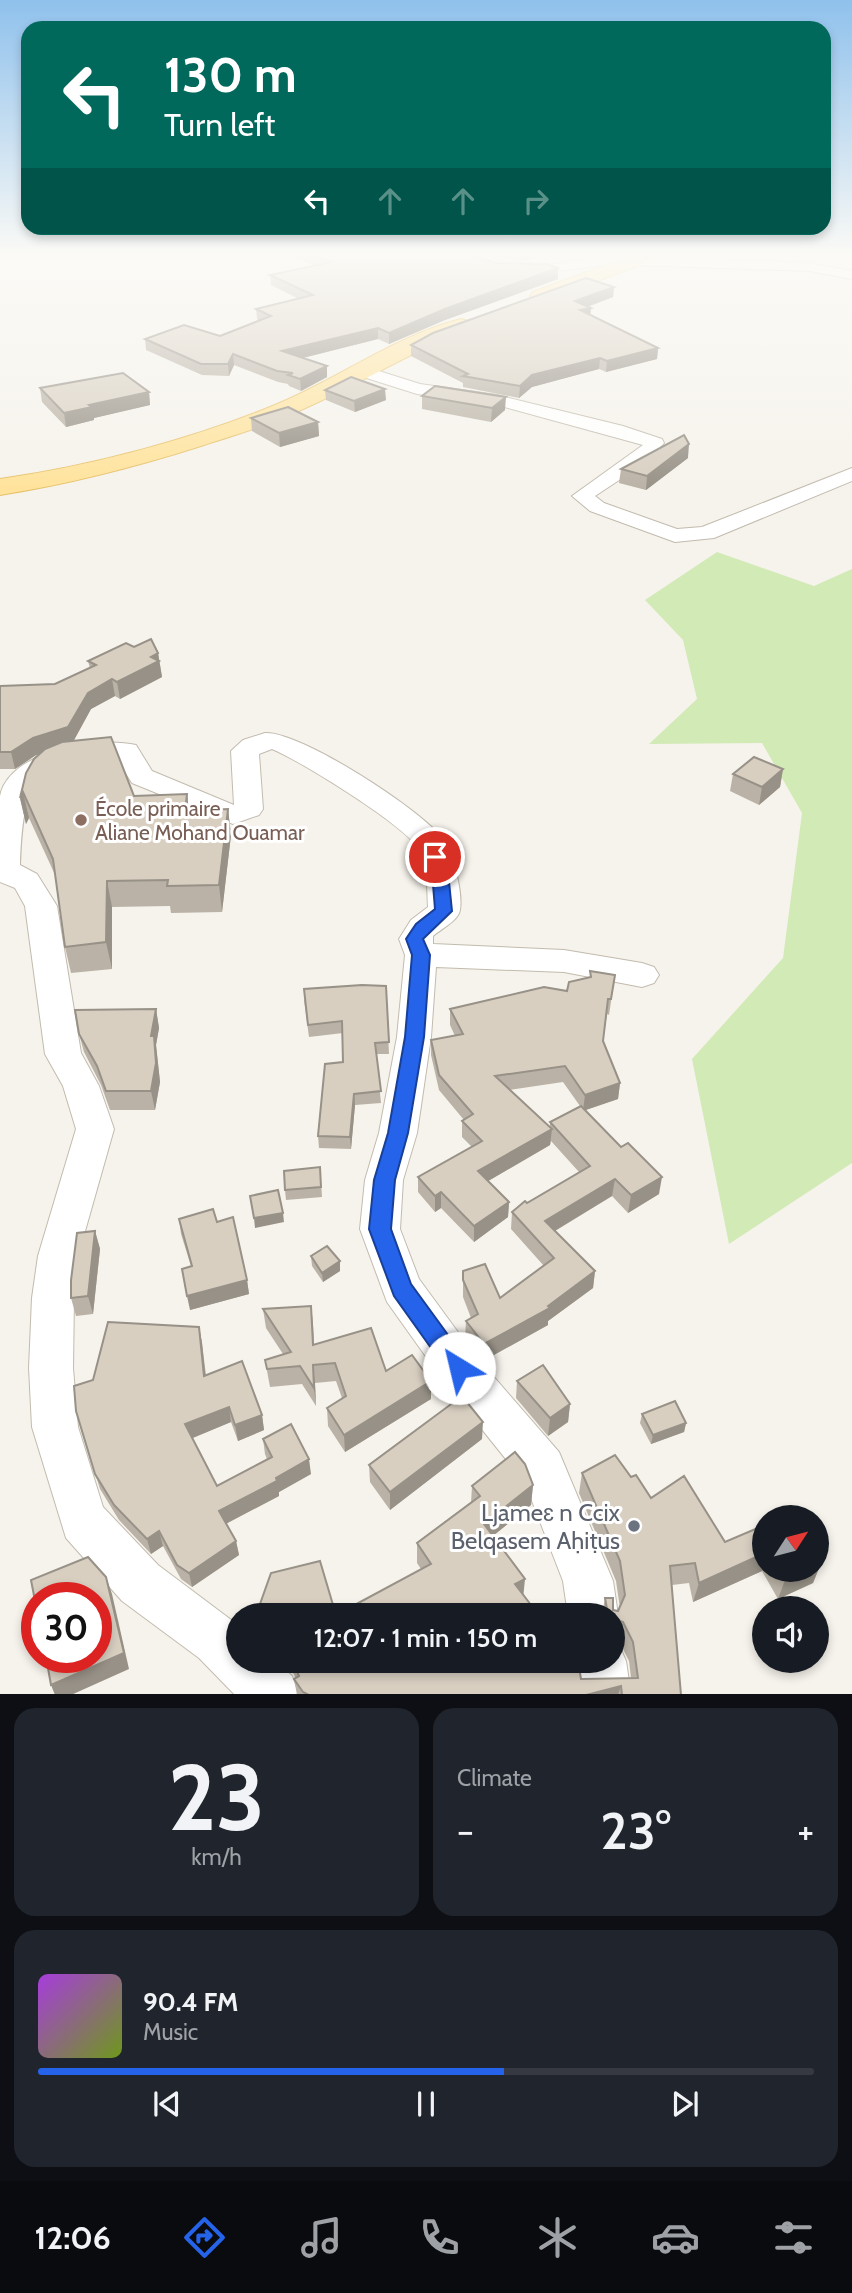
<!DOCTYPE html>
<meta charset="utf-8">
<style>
body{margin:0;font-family:Cabin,sans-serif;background:#20242c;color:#f1f3f6;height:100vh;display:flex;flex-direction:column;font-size:26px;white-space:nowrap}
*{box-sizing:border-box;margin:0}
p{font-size:23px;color:#9ea1a6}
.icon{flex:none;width:38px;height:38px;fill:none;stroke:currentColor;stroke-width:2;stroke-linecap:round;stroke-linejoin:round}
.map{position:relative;height:1694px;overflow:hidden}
.drawer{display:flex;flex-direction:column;gap:14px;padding:14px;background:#0d0f14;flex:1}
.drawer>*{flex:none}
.top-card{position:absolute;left:21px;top:21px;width:810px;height:214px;border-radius:21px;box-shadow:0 4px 10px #0003;background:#00695c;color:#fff;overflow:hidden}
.needle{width:46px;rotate:54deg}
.fabs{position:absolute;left:752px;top:1505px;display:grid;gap:14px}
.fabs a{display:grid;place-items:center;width:77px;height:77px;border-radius:50%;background:#171b24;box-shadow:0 4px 10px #0003;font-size:35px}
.speed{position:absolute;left:21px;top:1582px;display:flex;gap:14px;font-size:35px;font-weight:700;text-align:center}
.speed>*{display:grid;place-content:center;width:91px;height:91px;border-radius:50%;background:#171b24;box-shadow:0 4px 10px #0003;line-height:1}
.speed .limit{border:10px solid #d22;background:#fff;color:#111}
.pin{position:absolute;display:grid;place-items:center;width:60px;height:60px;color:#fff;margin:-30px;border:4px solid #fff;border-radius:50%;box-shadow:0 2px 7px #0007}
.me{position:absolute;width:77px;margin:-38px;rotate:324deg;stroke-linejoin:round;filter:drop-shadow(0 0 5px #0008)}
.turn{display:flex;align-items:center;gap:24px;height:147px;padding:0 28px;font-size:32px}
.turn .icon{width:91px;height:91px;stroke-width:2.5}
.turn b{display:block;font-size:49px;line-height:60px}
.lanes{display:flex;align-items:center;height:66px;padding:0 28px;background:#0003;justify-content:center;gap:35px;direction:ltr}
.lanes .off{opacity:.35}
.big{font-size:52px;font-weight:600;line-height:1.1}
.drawer .tile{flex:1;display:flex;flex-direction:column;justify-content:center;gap:10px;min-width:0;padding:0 24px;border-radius:21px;background:#20242c}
.drawer .dial{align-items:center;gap:0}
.dial b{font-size:91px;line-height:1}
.song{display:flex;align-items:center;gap:21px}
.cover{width:84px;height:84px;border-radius:10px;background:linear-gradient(135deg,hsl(280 70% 55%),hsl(80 70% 35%))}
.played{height:7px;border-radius:4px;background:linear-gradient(90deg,#2563eb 60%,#363941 60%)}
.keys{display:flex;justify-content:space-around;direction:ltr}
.heat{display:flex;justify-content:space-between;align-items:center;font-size:38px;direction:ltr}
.drawer .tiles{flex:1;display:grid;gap:14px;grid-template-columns:1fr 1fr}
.tile:last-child{grid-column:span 2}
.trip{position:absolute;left:226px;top:1603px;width:399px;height:70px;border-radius:35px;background:#171b24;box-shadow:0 4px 10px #0003;font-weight:600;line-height:70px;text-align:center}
.dock{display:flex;height:112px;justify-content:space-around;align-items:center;background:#090b0e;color:#9ea1a6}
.dock .icon{width:49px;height:49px}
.dock .active{color:#2563eb}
.dock b{font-size:32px;color:#f1f3f6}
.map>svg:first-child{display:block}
</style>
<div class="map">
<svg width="852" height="1695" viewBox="0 0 852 1695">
<rect width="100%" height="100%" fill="#f6f3ec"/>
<!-- green -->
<path fill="#d2eab5" d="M717,552L814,586L852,569V1163L729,1244L692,1059L783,958L802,813L762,743L649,744L697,699L683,640L645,600Z"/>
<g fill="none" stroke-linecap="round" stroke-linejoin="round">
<!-- minor casing -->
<g stroke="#c2bbae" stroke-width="2">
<g id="minor">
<path d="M462,254H481L496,260L542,266L614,255L648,254L650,257L810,263L852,271V279L810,271L634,265L628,262C583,265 500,289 462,254Z"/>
<path d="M360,365L420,384L497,395L623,426L662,439L664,443L645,463L595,496L604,503L677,529L702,527L852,468V481L714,538L675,542L590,511L572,496L643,445L497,405L417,394L354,374L352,370L354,366Z"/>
<path d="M265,733C300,731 420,809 442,838C453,854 463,891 460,910C458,921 441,929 433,936V944L564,950L642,963L654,967L659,975L654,983L642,987L564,972L436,967L431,1037L417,1133L403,1180L400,1229L419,1279L474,1354L559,1452L613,1581L618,1615L612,1629V1615H568L563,1581L525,1483L444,1382L387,1302L360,1229L365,1180L379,1133L397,1037L405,955L399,939L411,920L428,907C427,889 428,865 419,849C403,824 302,762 272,749L259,754L263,809L259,815L233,824L132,783L117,759C31,760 23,786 20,865L37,874L57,906L81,1053L99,1086L114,1129L78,1256L74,1298L73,1368L78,1427L103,1507L158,1565L238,1625V1661H275L292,1676L299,1695H235L199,1658L122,1601L66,1538L32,1427L29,1368L32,1298L38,1256L76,1129L63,1086L45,1054L25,906L15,888L0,882C0,857 0,819 0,796C9,750 99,736 136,745L152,771L234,805L231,751L243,740Z"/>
<path d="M612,1640L618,1643L626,1661L631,1695H579L574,1661H612Z"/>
</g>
</g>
<!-- primary casing -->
<g stroke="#e6c16a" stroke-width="2">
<g id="primary">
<path d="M635,254H661L658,258L547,300H533L530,296L533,292Z"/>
<path d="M461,319L468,321L471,325L468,329C410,352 358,385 301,410C269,425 235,435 201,446C135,467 69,484 0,495V479C91,466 198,438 282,402C342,376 398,335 461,319Z"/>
</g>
</g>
<!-- minor -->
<use href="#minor" fill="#fff" fill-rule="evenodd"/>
<!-- primary -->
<use href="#primary" fill="#ffe39c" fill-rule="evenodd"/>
</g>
<!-- wall -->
<g fill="#bab2a6" fill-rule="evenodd">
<path d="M296,254H473L477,257L497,263L558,279L445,320L389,344L378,339L302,358L327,377L301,391L289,386L288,384L278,382L234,365L229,376L202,375L146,350L145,339L220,336L259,321L257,319L256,309L299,299L271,285L270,275L316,266L296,258Z"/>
<path d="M488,254H551L522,261L497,257Z"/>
<path d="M664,254H733L726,257Z"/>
<path d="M614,287L613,297L588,307L591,308L590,315L658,348L657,359L606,372L599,369L532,387L519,398L463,387V383L411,356V345Z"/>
<path d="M40,388L149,392L150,405L94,418V420L66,427L42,402Z"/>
<path d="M325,390L386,400L355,412L326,400Z"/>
<path d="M422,396L505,410L491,422L422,409Z"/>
<path d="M251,418L318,422L319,436L280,447L252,431Z"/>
<path d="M688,458L646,490L619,483L621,469Z"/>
<path d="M134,647L158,653L162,677L120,699L115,696L91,709L73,741L134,796L187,794L189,811L228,809L231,835L222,912L171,913L170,906L112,907V969L71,973L65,947L56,877L29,818L26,824L20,798L41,754L36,755L15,769H0V686L55,684L90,668L88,661Z"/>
<path d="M783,769L780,787L759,805L730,791L733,774Z"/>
<path d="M590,971L615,975L609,1015L607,1014L603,1041L620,1083L618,1099L585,1110L659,1194L628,1213L612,1196L555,1231L595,1271L593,1288L548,1321V1325L483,1361L465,1338L466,1321L471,1318L463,1297V1271L500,1298L544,1266L511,1229L512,1212L579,1172L551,1141L550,1145L488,1181L509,1202L508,1217L474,1242L441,1208L435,1212L418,1192V1177L472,1147L462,1137V1121L464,1120L439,1090L431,1055V1040L455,1036L450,1025V1009L567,991L590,977ZM563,1082L580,1106L550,1122V1127L509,1090Z"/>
<path d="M386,986L389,1054H376L381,1103L355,1105L351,1149L319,1148L318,1136L343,1062V1033L309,1037L304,1000Z"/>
<path d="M156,1009L159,1028L156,1045L160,1082L155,1110H110L101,1085L84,1052L79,1034Z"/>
<path d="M320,1167L322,1197L286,1200L285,1190Z"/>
<path d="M179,1219L217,1222L247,1280L249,1294L190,1310L191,1266L181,1234Z"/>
<path d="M95,1231L100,1249L93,1314L76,1316L71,1298Z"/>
<path d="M311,1256L340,1261V1271L323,1282L312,1266Z"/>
<path d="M263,1309L313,1324L314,1345L386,1371L431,1381V1399L345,1452L328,1426L327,1408L342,1398L336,1381L315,1383L316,1406L302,1384L270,1387L265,1360L283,1354L266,1328Z"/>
<path d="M199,1327L202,1343L206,1375L262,1415L264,1430L238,1441L231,1422L192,1438L217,1486L267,1459L265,1454L263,1439L311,1474L279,1492V1496L226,1523L236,1541L239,1555L192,1587L181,1579L163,1546L151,1554L119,1520L100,1489L76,1411L93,1380Z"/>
<path d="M517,1381L570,1404L568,1422L548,1436L516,1398Z"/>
<path d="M642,1414L686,1423L684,1432L651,1444L640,1423Z"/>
<path d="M482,1439L390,1510L370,1482L369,1465Z"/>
<path d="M582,1473L631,1477L651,1498L725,1542L765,1525V1570H817L821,1563L813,1583L778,1599L762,1571L693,1602L689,1583L672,1585L681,1695H297L294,1679L295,1678L294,1674L279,1661H578L581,1679L631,1678L629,1661L619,1641L613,1639L612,1644V1615H602L605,1598L613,1610L618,1611L620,1608L616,1581L579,1493Z"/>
<path d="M533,1485L531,1505L493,1536L524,1596L531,1605L530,1615H336L421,1569L417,1563V1543L471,1503L472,1486Z"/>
</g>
<!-- shaded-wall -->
<g fill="#979187">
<path d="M523,254H551L522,261Z"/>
<path d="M558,268V279L445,320L389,344V333L445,309Z"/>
<path d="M614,287L613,297L575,311V301Z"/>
<path d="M591,308L590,319L580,310Z"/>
<path d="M378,328V339L283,363L282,351Z"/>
<path d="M658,348L657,359L606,372L607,361Z"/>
<path d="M233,354L234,365L229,376L228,364Z"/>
<path d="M600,358L599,369L532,387L519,398L520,386L532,375Z"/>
<path d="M327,366V377L301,391L300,379Z"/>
<path d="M385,389L386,400L355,412L354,401Z"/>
<path d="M149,392L150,405L94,418V420L66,427L64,413L89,405Z"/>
<path d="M506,397L505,410L491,422L492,408Z"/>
<path d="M318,422L319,436L280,447L279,433Z"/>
<path d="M689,444L688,458L646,490L647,476Z"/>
<path d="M158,653L162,677L120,699L117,682Z"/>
<path d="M112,679L115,696L91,709L72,744L36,755L15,769L11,752L33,738L88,693Z"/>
<path d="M783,769L780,787L759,805L762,787Z"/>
<path d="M23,792L29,818L26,824L20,798Z"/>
<path d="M187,794L190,819L185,811Z"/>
<path d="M228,809L231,835L222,912L219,885Z"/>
<path d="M107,881L112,907V969L106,942Z"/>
<path d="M156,1009L159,1028L156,1045L160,1082L155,1110L151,1091V1036Z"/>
<path d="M620,1083L618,1099L583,1111L585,1095Z"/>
<path d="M354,1094L355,1105L351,1149L350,1137Z"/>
<path d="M552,1129L550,1145L478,1187V1171Z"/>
<path d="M662,1177L659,1194L628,1213L631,1195Z"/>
<path d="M615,1179L612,1196L543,1238L545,1221Z"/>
<path d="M441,1192V1208L435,1212V1196Z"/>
<path d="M509,1202L508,1217L474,1242V1226Z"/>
<path d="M283,1213L284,1222L255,1228L254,1218Z"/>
<path d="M95,1231L100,1249L93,1314L88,1296Z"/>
<path d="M340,1261V1271L323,1282L322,1273Z"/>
<path d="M595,1271L593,1288L548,1321V1325L483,1361L484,1344L548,1306Z"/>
<path d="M247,1280L249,1294L190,1310L187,1296Z"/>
<path d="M311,1306L313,1324L314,1363L313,1345Z"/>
<path d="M199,1327L202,1343L207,1391L204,1376Z"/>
<path d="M313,1365L315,1383L316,1406L314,1388Z"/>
<path d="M431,1381V1399L345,1452L344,1435Z"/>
<path d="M570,1404L568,1422L548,1436L550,1418Z"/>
<path d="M229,1407L231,1422L188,1440L185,1424Z"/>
<path d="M262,1415L264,1430L238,1441L235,1425Z"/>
<path d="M483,1422L482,1439L390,1510V1492Z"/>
<path d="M686,1423L684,1432L651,1444L653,1435Z"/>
<path d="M309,1459L311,1474L279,1492V1496L222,1526L219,1511Z"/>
<path d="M533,1485L531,1505L483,1544L484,1524Z"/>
<path d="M159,1531L163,1546L151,1554L147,1539Z"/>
<path d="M236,1541L239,1555L192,1587L189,1573Z"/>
<path d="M765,1553V1563L762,1571L693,1602L699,1583Z"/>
<path d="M821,1563L813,1583L778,1599L785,1580L807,1570H817V1565Z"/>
<path d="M106,1577L112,1594L129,1669L71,1695H55L51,1685Z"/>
<path d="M525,1579L523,1599L515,1584Z"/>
<path d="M531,1605L530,1615H518Z"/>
<path d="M621,1686L618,1695H586Z"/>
</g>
<!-- building -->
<g fill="#d8cfc1" stroke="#979187" stroke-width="2">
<path d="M312,254H473L477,257L497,263L547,264L558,268L445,309L389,333L378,328L282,351L327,366L300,379L288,375L293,373L277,371L233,354L228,364H201L145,339L184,325L220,336L271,316L256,309L313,295L270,275L332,262Z"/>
<path d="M586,278L614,287L575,301L591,308L580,310L658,348L607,361L600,358L532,375L520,386L463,376L468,374L411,345L433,333Z"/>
<path d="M123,373L149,392L89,405L92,407L64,413L40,388Z"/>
<path d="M351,377L385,389L354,401L325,390Z"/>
<path d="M435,386L506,397L492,408L422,396Z"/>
<path d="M288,407L318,422L279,433L251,418Z"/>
<path d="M684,435L689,444L647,476L621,469Z"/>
<path d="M151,639L158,653L151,657L159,661L117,682L112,679L88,693L68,727L33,738L11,752H0V686L55,684L96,665L88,661L126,643L134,647Z"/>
<path d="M111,737L134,796L187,794L185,811L228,809L219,885L167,886L168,880L107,881L106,942L65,947L53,859L23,792L20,798L26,773L34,759L45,749L62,742Z"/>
<path d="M754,757L783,769L762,787L733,774Z"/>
<path d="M590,971L615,975L611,999H608L603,1041L620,1083L585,1095L565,1066L495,1076L552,1129L478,1171L509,1202L474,1226L441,1192L435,1196L418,1177L482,1141L462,1121L473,1114L439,1075L431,1040L463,1034L450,1009L544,987L567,991L569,982L591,977Z"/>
<path d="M362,985L386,986L389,1042L375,1043L381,1091L354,1094L350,1137L318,1136L325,1064L343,1062L342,1021L308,1025L304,989Z"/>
<path d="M156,1009L151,1036H154L156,1063L151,1091H106L97,1066L79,1034L75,1010Z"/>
<path d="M581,1106L621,1147L628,1143L662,1177L631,1195L615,1179L545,1221L595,1271L548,1306L550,1308L484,1344L466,1321L478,1314L463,1280V1271L485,1264L500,1298L554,1258L512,1212L525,1201L527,1203L590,1166L550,1122Z"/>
<path d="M320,1167L321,1187L285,1190L284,1171Z"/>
<path d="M278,1190L283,1213L254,1218L250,1196Z"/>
<path d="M213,1209L217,1222L233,1217L247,1280L187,1296L182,1269L192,1266L179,1219Z"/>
<path d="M95,1231L88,1296L71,1298V1280L77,1233Z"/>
<path d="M327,1246L340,1261L322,1273L311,1256Z"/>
<path d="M311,1306L313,1345L371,1328L386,1371L412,1355L431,1381L344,1435L327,1408L346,1396L335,1363L313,1365L314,1388L300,1366L267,1369L265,1360L291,1352L263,1309Z"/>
<path d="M108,1322L199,1327L204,1376L242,1361L262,1415L235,1425L229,1407L185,1424L217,1486L272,1457L263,1439L291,1424L309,1459L276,1478L277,1481L219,1511L236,1541L189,1573L177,1565L159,1531L147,1539L114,1505L95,1474L76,1411L74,1386L93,1380Z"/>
<path d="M543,1365L570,1404L550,1418L517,1381Z"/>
<path d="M462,1396L483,1422L390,1492L369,1465Z"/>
<path d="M675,1401L686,1423L653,1435L642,1414Z"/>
<path d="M515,1452L525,1464L533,1485L484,1524L525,1579L515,1584L531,1605L518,1615H336L431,1564L417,1543L480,1496L472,1486Z"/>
<path d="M615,1455L631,1477L636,1475L651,1498L684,1476L725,1542L765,1525V1553L699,1583L695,1563L670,1566L681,1695H622L621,1686L586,1695H309L303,1692L294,1679L299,1676L293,1661H578L581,1679L638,1678L633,1642L623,1622L614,1619L612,1640V1615H608L605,1598H613V1610L618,1611L625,1595L620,1561L582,1473Z"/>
<path d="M88,1557L106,1577L124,1653L51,1685L46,1657H96V1598H37V1611L31,1580Z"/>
<path d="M320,1561L336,1615H263L260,1604L271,1573Z"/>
<path d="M780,1570H807L785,1580Z"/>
</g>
<!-- sky -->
<linearGradient id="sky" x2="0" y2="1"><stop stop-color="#8fc1ec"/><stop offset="0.52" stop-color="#fbfaf6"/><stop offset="1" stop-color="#fbfaf6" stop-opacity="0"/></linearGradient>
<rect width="852" height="491" fill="url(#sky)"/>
<!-- route -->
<path fill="#2563eb" stroke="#184099" stroke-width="2" d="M435,852L441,854L448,872L452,911L423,939L430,955L424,1037L408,1133L395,1180L391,1229L411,1284L467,1361L471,1368L467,1376L459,1379L451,1376L394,1296L369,1229L374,1180L388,1133L405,1037L412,955L406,939L416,924L435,909L432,872L427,857Z"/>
<!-- markers -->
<circle fill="#8d6e63" stroke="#fff" stroke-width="2.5" cx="81" cy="820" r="7"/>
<circle fill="#6b7280" stroke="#fff" stroke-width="2.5" cx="634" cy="1526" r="7"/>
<g text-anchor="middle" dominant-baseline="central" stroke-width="6" stroke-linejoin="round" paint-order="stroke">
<!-- education labels -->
<g font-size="21" fill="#785e54" stroke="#fff" text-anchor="start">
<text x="95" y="808">École primaire<tspan x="95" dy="24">Aliane Mohand Ouamar</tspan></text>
</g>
<!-- near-worship labels -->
<g font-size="24" fill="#5b616d" stroke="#fff" text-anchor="end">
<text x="620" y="1512">Ljameɛ n Ccix<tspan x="620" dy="28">Belqasem Aḥiṭus</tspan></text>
</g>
</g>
</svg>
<div class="fabs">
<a><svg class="needle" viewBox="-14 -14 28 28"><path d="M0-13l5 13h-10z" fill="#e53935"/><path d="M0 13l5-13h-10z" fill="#9ea1a6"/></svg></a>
<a><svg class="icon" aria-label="sound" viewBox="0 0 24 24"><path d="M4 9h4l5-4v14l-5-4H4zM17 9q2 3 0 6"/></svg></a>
</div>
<div class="speed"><div class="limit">30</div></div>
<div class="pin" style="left:435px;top:857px;background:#d93025"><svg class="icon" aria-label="arrive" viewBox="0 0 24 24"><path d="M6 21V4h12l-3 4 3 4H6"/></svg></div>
<svg class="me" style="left:459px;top:1368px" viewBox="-20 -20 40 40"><circle r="19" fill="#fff"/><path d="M0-13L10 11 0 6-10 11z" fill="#2563eb"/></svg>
<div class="trip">12:07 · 1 min · 150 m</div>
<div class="top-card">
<div class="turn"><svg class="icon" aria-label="left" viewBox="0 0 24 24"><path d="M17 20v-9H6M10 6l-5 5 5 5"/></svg><div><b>130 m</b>Turn left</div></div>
<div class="lanes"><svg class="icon" aria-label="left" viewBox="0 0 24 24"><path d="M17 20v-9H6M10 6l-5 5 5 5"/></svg><svg class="icon off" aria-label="ahead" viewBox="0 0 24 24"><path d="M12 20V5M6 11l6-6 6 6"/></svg><svg class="icon off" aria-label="ahead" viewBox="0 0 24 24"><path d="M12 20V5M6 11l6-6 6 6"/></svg><svg class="icon off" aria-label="right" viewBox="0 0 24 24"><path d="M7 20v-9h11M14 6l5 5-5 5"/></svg></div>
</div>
</div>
<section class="drawer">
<div class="tiles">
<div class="tile dial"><b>23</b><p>km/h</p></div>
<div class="tile"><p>Climate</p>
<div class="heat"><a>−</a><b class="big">23°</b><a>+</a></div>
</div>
<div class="tile">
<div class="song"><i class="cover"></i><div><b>90.4 FM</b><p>Music</p></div></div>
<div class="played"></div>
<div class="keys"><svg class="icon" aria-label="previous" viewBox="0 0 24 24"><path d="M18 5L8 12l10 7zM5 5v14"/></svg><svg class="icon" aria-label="pause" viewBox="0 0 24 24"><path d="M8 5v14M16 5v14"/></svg><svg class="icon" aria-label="next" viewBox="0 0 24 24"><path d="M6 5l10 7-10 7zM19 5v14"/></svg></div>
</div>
</div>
</section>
<nav class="dock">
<b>12:06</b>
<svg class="icon active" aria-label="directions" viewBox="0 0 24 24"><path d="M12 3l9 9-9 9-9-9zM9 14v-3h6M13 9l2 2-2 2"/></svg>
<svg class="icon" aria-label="music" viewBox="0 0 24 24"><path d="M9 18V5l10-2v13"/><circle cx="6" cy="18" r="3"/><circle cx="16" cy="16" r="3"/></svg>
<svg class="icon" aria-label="phone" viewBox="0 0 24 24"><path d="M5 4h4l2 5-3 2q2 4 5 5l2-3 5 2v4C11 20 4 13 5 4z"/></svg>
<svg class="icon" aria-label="climate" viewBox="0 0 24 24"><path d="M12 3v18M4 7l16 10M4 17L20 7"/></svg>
<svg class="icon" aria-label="car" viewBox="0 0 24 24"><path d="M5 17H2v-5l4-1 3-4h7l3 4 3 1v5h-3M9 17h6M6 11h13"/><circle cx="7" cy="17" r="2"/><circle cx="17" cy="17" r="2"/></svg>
<svg class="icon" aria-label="filters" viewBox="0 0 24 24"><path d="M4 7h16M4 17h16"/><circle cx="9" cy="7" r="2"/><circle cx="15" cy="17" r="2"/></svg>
</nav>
